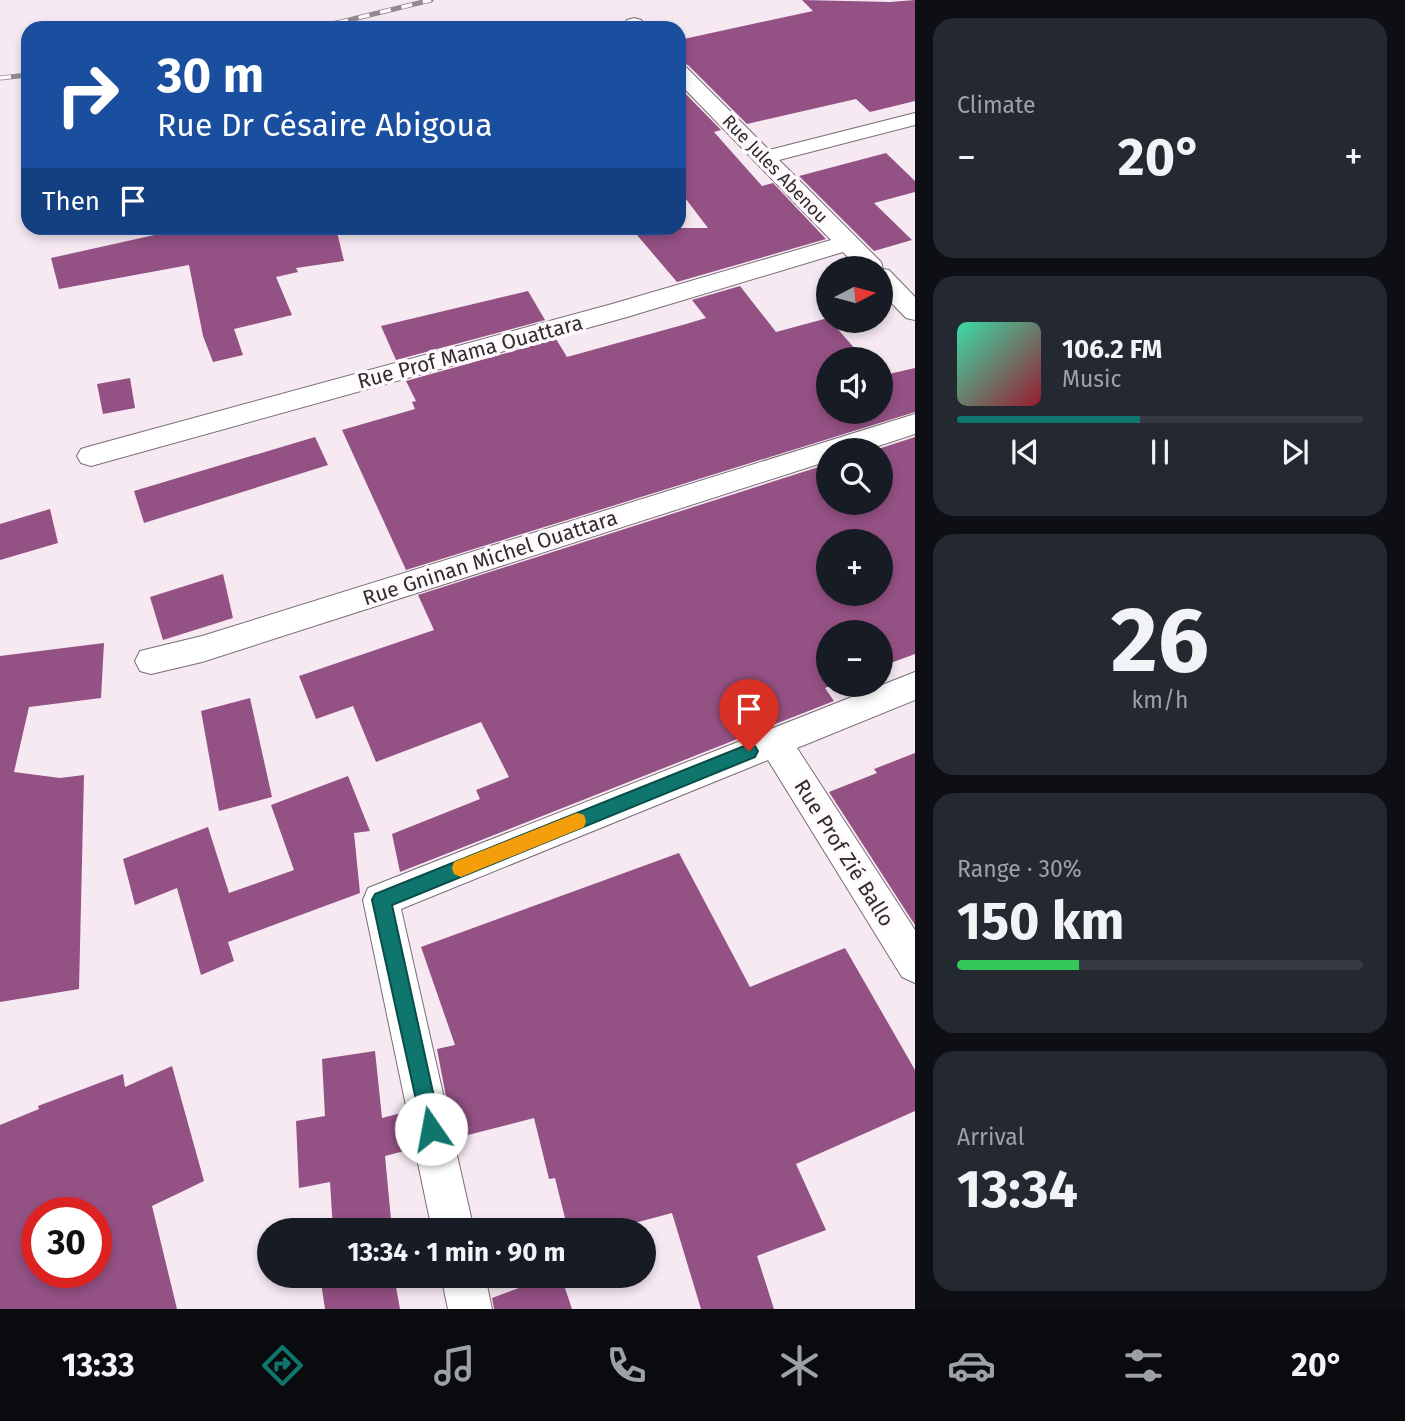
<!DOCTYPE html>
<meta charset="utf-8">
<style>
body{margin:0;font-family:"Fira Sans",sans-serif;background:#242831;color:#f1f3f6;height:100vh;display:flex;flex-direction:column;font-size:26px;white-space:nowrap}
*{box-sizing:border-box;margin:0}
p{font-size:23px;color:#9ea1a6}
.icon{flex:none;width:38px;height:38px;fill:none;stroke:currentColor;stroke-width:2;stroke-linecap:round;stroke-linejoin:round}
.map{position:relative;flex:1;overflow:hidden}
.side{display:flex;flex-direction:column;gap:18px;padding:18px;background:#0d0f14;width:490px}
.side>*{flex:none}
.top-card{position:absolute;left:21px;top:21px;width:665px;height:214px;border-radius:21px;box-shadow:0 4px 10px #0003;background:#1a4fa0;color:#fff;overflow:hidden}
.needle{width:46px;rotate:84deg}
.controls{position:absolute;left:816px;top:256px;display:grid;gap:14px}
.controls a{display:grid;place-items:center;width:77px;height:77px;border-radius:50%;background:#171b24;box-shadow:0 4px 10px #0003;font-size:35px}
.speed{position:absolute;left:21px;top:1197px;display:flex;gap:14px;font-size:35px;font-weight:700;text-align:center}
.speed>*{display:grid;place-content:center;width:91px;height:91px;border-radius:50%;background:#171b24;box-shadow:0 4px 10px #0003;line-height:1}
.speed .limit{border:10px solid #d22;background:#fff;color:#111}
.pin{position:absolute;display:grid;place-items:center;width:60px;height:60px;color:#fff;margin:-72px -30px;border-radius:50% 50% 50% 0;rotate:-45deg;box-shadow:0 0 7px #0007}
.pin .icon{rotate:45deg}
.me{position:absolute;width:77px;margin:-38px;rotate:348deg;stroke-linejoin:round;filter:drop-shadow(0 0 5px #0008)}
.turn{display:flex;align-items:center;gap:24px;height:147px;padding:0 21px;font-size:32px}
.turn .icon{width:91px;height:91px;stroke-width:2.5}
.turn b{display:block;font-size:49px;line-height:60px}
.then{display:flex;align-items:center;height:66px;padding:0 21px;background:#0003;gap:14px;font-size:26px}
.big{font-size:52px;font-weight:700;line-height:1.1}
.side .tile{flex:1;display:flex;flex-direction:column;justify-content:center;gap:10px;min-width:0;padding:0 24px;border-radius:21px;background:#242831}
.side .dial{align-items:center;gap:0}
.dial b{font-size:91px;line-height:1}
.song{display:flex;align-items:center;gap:21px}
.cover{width:84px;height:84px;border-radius:10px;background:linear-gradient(135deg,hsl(160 70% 55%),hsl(350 70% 35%))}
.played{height:7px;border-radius:4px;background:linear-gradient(90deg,#0f766e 45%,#363941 45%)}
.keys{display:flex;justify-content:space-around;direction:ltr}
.heat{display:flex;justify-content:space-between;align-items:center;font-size:38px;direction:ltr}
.charge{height:10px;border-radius:5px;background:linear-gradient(90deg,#34c759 30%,#363941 0)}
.trip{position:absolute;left:257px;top:1218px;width:399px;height:70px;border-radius:35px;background:#171b24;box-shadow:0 4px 10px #0003;font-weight:700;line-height:70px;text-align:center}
.tab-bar{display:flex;height:112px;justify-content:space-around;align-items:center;background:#090b0e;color:#9ea1a6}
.tab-bar .icon{width:49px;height:49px}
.tab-bar .selected{color:#0f766e}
.tab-bar b{font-size:32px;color:#f1f3f6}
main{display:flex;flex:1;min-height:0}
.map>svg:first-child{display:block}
</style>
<main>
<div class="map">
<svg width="915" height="1309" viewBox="0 0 915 1309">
<rect width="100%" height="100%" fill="#f6e9f2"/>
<!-- building -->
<g fill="#945184" fill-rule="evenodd">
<path d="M802,0L890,2L915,0V101L870,112L856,99L747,124L688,65L679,63V40L813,11Z"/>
<path d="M679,87L721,130L714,132L762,186L773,183L826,239L677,282L631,228H708L679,190Z"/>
<path d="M886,153L915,181V192L874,203L912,240L874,251L799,176Z"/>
<path d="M186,228H336L344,261L296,268L298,272L276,277L292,315L234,329L243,355L213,362L203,336L189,265L59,289L51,258Z"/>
<path d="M740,286L776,332L828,318L864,359H828V411H880V376L915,368V412L406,570L342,430L415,409L412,402L416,401L406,381L556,339L567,357L686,324L706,318L692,300Z"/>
<path d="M528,291L545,320L396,360L381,326Z"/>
<path d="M130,378L135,408L103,414L97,384Z"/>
<path d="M315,437L328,465L144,523L134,491Z"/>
<path d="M915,437V654L880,667V632H828V684H835L825,688L834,701L400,872L392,834L480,799L476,790L509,777L481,722L376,762L353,706L316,719L299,676L434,630L418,595L828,464V502H880V450H875ZM828,541H880V593H828Z"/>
<path d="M50,509L58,543L0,560V524Z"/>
<path d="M223,574L233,618L163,640L150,597Z"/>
<path d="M104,643L101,698L29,707L14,772L60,778L84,775L79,989L0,1002V656Z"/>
<path d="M250,698L272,797L219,811L201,711Z"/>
<path d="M915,753V925L829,792L877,773L874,769Z"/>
<path d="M348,776L370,831L354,833L360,893L228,942L234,961L201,975L177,888L135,905L123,859L208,827L229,893L294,870L271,805Z"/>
<path d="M679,853L750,987L845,948L915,1070V1111L796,1164L826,1230L757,1256L774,1309H701L672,1213L608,1230H568L555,1178L549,1179L534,1118L456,1138L447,1102L437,1049L455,1045L421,947Z"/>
<path d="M375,1051L382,1118L405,1112L412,1149L385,1156L392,1230H333L330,1182L299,1188L296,1121L325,1116L322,1059Z"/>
<path d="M172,1066L204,1181L152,1206L177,1309H0V1125L39,1109L38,1106L123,1074L125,1087ZM37,1213H96V1272H37Z"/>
<path d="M320,1276H394L400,1309H325Z"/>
<path d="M551,1276H561L572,1309H494L492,1298Z"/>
</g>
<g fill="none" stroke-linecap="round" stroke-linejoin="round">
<!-- street casing -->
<g stroke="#796d75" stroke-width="2">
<g id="street">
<path d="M634,18L641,20L648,28H627L624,24L627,20Z"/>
<path d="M679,65L686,67L769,150L915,113V125L779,160L881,262L883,269L889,270L915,297V320L906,318L880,291V268H858L843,252L627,317L91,466L81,463L77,456L81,449L91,446L612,304L831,240L679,83Z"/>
<path d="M915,414V434L866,450H828V461L202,662L151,674L140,671L135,661L140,651L202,636Z"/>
<path d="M915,672V700L797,748L915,930V983L902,977L768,760L401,909L474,1230H432L363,900L368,888Z"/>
<path d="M441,1276H485L492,1309H448Z"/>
</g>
</g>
<!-- street -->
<use href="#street" fill="#fff" fill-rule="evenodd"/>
<!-- rail casing -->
<g stroke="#938a90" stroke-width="5">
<g id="rail">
<path d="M316,28L431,0"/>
<path d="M0,78L28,75"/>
</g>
</g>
<!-- rail -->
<use href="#rail" stroke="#fef9fc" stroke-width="3.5" stroke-dasharray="11" stroke-linecap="butt"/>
</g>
<!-- route -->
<path fill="#0f766e" stroke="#0a4d48" stroke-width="2" d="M749,744L755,746L758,751L755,757L392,905L441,1129L438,1136L431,1139L424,1136L372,900L375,894Z"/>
<!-- slow -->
<path fill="#f59e0b" d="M577,813L584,815L586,821L584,827L461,877L454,874L452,868L454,862Z"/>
<g text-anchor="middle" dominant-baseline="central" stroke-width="7" stroke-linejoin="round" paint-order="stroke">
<!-- far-street labels -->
<g font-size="18" fill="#312c2f" stroke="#fef9fc">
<text transform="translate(775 169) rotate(46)">Rue Jules Abenou</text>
</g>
<!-- street labels -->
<g font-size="21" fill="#312c2f" stroke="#fef9fc">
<text transform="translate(470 352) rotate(-15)">Rue Prof Mama Ouattara</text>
<text transform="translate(490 558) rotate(-18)">Rue Gninan Michel Ouattara</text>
<text transform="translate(844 853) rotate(58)">Rue Prof Zié Ballo</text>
</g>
</g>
</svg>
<div class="controls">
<a><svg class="needle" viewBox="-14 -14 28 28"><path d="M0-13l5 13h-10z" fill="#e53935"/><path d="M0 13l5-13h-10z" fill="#9ea1a6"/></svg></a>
<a><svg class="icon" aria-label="sound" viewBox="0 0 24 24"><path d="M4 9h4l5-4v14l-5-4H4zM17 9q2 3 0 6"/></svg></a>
<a><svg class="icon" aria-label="search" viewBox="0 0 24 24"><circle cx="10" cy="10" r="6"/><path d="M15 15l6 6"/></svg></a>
<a>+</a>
<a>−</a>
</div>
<div class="speed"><div class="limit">30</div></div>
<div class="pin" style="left:749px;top:751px;background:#d93025"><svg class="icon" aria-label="arrive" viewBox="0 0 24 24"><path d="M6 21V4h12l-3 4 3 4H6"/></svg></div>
<svg class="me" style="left:431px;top:1129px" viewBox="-20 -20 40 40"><circle r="19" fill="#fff"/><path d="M0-13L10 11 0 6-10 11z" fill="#0f766e"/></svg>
<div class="trip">13:34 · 1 min · 90 m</div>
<div class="top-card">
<div class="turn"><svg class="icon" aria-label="right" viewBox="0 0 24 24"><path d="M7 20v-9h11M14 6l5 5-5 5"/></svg><div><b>30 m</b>Rue Dr Césaire Abigoua</div></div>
<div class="then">Then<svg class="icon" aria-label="arrive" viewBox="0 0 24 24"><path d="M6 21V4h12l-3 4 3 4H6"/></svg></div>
</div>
</div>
<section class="side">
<div class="tile"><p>Climate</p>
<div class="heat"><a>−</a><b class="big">20°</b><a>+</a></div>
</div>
<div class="tile">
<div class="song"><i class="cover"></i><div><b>106.2 FM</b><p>Music</p></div></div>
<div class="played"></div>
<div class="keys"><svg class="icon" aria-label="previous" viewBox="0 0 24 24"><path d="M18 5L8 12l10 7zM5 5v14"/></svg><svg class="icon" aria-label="pause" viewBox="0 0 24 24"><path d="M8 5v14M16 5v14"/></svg><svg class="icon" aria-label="next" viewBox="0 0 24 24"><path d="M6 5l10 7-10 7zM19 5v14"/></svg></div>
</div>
<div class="tile dial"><b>26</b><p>km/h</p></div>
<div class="tile"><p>Range · 30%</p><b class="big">150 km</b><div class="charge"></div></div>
<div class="tile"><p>Arrival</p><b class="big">13:34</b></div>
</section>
</main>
<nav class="tab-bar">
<b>13:33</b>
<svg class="icon selected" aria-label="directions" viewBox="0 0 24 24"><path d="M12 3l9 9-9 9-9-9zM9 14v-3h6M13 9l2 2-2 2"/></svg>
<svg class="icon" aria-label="music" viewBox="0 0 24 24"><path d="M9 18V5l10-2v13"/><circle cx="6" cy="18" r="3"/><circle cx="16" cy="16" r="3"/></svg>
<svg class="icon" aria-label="phone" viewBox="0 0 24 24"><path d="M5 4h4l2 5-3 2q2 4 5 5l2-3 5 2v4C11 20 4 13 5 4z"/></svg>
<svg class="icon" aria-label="climate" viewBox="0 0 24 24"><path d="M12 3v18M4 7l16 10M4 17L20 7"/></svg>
<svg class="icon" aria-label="car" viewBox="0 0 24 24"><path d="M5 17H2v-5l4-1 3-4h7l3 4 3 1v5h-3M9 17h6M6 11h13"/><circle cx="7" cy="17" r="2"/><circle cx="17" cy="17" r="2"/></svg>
<svg class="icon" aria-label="filters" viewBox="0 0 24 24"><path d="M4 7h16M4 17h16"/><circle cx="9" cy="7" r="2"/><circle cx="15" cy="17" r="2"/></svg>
<b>20°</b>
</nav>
